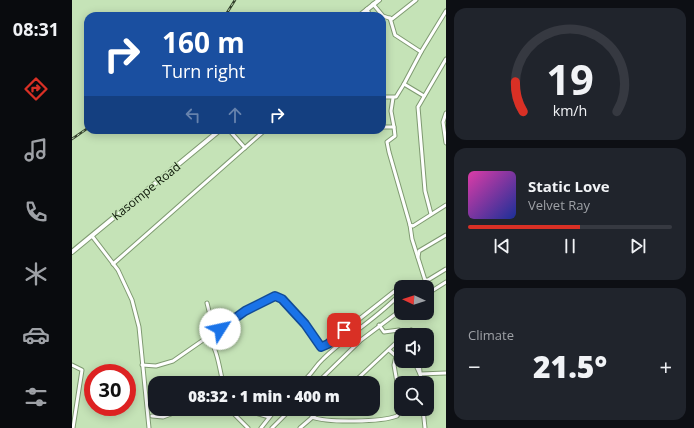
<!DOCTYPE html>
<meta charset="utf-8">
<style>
body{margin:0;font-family:"Open Sans",sans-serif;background:#20242c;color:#f1f3f6;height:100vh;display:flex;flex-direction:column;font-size:15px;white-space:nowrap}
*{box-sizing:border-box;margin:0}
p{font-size:13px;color:#9ea1a6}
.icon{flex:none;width:22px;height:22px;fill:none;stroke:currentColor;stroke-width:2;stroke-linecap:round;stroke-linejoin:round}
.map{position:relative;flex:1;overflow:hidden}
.side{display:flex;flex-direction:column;gap:8px;padding:8px;background:#0d0f14;width:248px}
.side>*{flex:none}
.guide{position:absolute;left:12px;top:12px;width:302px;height:122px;border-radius:12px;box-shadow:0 2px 10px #0003;background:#1a4fa0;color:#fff;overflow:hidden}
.needle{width:26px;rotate:274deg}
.tools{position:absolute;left:322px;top:280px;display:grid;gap:8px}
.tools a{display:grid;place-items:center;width:40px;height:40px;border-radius:8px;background:#171b24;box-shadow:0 2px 10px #0003;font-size:20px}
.speed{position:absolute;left:12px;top:364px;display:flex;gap:8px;font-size:20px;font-weight:700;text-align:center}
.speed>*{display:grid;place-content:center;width:52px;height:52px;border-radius:50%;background:#171b24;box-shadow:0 2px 10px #0003;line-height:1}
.speed .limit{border:6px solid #d22;background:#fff;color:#111}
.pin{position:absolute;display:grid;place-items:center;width:34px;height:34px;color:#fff;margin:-17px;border-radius:8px;box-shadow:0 2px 6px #0006}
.me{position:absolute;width:44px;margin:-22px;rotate:55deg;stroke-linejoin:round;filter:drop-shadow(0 0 3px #0008)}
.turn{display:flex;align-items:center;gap:14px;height:84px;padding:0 12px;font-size:18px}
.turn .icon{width:52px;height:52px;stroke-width:2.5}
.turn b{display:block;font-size:28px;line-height:34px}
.lanes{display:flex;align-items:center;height:38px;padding:0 12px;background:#0003;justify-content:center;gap:20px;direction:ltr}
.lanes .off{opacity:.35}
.big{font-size:30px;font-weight:800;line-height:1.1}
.side .widget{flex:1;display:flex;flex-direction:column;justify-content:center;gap:6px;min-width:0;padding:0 14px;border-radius:12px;background:#20242c}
.side .dial{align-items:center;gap:0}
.dial svg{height:104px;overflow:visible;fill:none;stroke:#363941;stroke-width:7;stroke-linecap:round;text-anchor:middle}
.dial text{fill:#f1f3f6;stroke:none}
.song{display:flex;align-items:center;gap:12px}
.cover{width:48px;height:48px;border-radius:6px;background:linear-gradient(135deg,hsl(320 70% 55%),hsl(230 70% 35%))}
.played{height:4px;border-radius:2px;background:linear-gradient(90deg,#d93025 55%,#363941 55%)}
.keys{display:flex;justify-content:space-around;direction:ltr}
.heat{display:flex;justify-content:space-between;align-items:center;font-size:22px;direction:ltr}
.trip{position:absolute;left:76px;top:376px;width:232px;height:40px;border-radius:12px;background:#171b24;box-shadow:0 2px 10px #0003;font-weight:800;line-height:40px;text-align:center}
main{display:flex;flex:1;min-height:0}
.tab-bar{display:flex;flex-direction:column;width:72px;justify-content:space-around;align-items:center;background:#090b0e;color:#9ea1a6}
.tab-bar .icon{width:28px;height:28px}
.tab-bar .active{color:#d93025}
.tab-bar b{font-size:18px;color:#f1f3f6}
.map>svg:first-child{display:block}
</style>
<main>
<nav class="tab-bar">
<b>08:31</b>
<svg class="icon active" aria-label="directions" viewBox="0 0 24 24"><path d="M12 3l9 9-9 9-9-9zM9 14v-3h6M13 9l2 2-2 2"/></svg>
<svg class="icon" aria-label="music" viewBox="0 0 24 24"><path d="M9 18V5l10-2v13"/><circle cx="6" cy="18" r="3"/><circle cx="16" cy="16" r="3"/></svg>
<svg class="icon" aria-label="phone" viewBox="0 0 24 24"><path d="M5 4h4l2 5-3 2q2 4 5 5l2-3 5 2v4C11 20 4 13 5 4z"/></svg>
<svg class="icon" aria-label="climate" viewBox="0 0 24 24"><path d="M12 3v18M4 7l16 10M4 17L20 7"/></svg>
<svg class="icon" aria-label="car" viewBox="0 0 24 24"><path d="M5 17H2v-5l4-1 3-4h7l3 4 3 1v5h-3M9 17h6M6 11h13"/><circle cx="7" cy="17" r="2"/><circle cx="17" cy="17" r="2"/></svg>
<svg class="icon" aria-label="filters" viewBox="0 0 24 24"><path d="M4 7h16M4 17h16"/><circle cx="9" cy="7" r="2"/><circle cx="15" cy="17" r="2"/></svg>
</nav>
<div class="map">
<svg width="374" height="428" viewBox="0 0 374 428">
<rect width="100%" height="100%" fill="#c5e3b7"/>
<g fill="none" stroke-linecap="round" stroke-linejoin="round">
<!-- minor casing -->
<g stroke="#7f9a71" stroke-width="5">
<g id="minor">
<path d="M301,4L311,16L320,19L344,0"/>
<path d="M295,9L298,16"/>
<path d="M318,18L323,35L349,52"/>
<path d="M352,96L332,84L349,52L374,11"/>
<path d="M310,97H324L332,84"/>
<path d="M321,98L319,111L322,127"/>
<path d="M374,113L371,122L374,143"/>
<path d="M310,124L311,127H322L323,136L315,142L317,152L338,225L341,226L374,205"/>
<path d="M157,130L173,148"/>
<path d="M359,214L353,191L346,107L374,59"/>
<path d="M338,225L340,239L353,280H356L374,269"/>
<path d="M20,236L46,270L60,300L67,327L77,428"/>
<path d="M346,257L347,251L374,235"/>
<path d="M41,264L193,130"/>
<path d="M339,287L354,281"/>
<path d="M355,294L374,282"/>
<path d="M135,303C139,315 139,326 135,338C145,344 148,372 151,383"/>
<path d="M307,325L312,332L327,330L330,335"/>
<path d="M332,335L339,330L342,335"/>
<path d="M342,361L348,374L374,373"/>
<path d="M347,361L349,383"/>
<path d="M0,365L10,370L1,428"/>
<path d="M70,365L84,366L101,361L173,311L203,296C216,297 240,334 247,345L252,347L324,290"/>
<path d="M228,383C240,376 241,368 251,359C275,335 306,318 329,293"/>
<path d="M245,383L289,340L329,310"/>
<path d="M281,383L329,338"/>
<path d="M157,409L176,428"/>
<path d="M170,409L197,417"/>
<path d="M351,409L353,428"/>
<path d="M80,416L91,417L112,409"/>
<path d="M240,417C255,423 310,422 325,416L327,413L328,400L322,365L324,356L317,350"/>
<path d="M189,428L204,409"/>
<path d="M200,428L219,409"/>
<path d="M228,428L250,409"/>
</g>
</g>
<!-- tertiary casing -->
<g stroke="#7f9a71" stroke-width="6">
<g id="tertiary">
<path d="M287,16L307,0"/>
<path d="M0,252L148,130"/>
</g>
</g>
<!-- minor -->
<use href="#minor" stroke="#fff" stroke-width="3"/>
<!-- tertiary -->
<use href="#tertiary" stroke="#fff" stroke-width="4"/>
<!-- rail casing -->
<g stroke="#33412c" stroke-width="2.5">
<g id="rail">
<path d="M153,16L163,0"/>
<path d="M0,139L16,128"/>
</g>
</g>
<!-- rail -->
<use href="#rail" stroke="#c5e3b7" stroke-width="1" stroke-dasharray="3" stroke-linecap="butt"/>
</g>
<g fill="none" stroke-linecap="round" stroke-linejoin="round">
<!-- route casing -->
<g stroke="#114b97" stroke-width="10">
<path id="route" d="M148,329L173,311L203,296L210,299L233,324L249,347L256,344L272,330"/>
</g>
<!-- route -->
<use href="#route" stroke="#1a73e8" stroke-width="7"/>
</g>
<g text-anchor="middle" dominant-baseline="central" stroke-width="3" stroke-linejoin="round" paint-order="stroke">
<!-- street labels -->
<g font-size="12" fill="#0a1406" stroke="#c5e3b7">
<text transform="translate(74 191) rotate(-39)">Kasompe Road</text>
</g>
</g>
</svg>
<div class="tools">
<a><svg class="needle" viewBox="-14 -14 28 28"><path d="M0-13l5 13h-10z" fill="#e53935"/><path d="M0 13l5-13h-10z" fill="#9ea1a6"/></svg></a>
<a><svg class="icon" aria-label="sound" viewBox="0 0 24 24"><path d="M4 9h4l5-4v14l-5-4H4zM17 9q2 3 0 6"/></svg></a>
<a><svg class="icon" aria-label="search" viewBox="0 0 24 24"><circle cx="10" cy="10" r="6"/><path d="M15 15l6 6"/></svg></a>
</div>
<div class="speed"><div class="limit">30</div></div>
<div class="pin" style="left:272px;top:330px;background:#d93025"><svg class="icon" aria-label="arrive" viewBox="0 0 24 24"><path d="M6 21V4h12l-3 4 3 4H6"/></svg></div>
<svg class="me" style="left:148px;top:329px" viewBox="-20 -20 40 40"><circle r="19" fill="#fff"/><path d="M0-13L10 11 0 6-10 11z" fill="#1a73e8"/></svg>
<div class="trip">08:32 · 1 min · 400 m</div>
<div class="guide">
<div class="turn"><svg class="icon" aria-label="right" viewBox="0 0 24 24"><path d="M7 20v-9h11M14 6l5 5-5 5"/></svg><div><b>160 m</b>Turn right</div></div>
<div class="lanes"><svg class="icon off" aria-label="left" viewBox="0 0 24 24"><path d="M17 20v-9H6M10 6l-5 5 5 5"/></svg><svg class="icon off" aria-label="ahead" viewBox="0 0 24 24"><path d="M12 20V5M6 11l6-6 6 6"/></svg><svg class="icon" aria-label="right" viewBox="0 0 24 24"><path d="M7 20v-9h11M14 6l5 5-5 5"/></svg></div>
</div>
</div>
<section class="side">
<div class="widget dial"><svg viewBox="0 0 100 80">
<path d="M14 69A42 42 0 1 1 86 69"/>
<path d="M14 69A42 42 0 0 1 8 46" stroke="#d93025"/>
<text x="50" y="56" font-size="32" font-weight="700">19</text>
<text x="50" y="72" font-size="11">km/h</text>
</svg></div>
<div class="widget">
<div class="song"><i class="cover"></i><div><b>Static Love</b><p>Velvet Ray</p></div></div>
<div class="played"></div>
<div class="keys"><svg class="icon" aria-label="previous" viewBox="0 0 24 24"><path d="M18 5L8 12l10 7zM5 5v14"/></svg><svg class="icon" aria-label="pause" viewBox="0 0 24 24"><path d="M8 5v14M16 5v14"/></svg><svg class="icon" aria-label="next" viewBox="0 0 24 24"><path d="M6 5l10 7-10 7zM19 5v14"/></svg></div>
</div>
<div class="widget"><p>Climate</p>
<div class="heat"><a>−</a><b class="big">21.5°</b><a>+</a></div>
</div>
</section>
</main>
